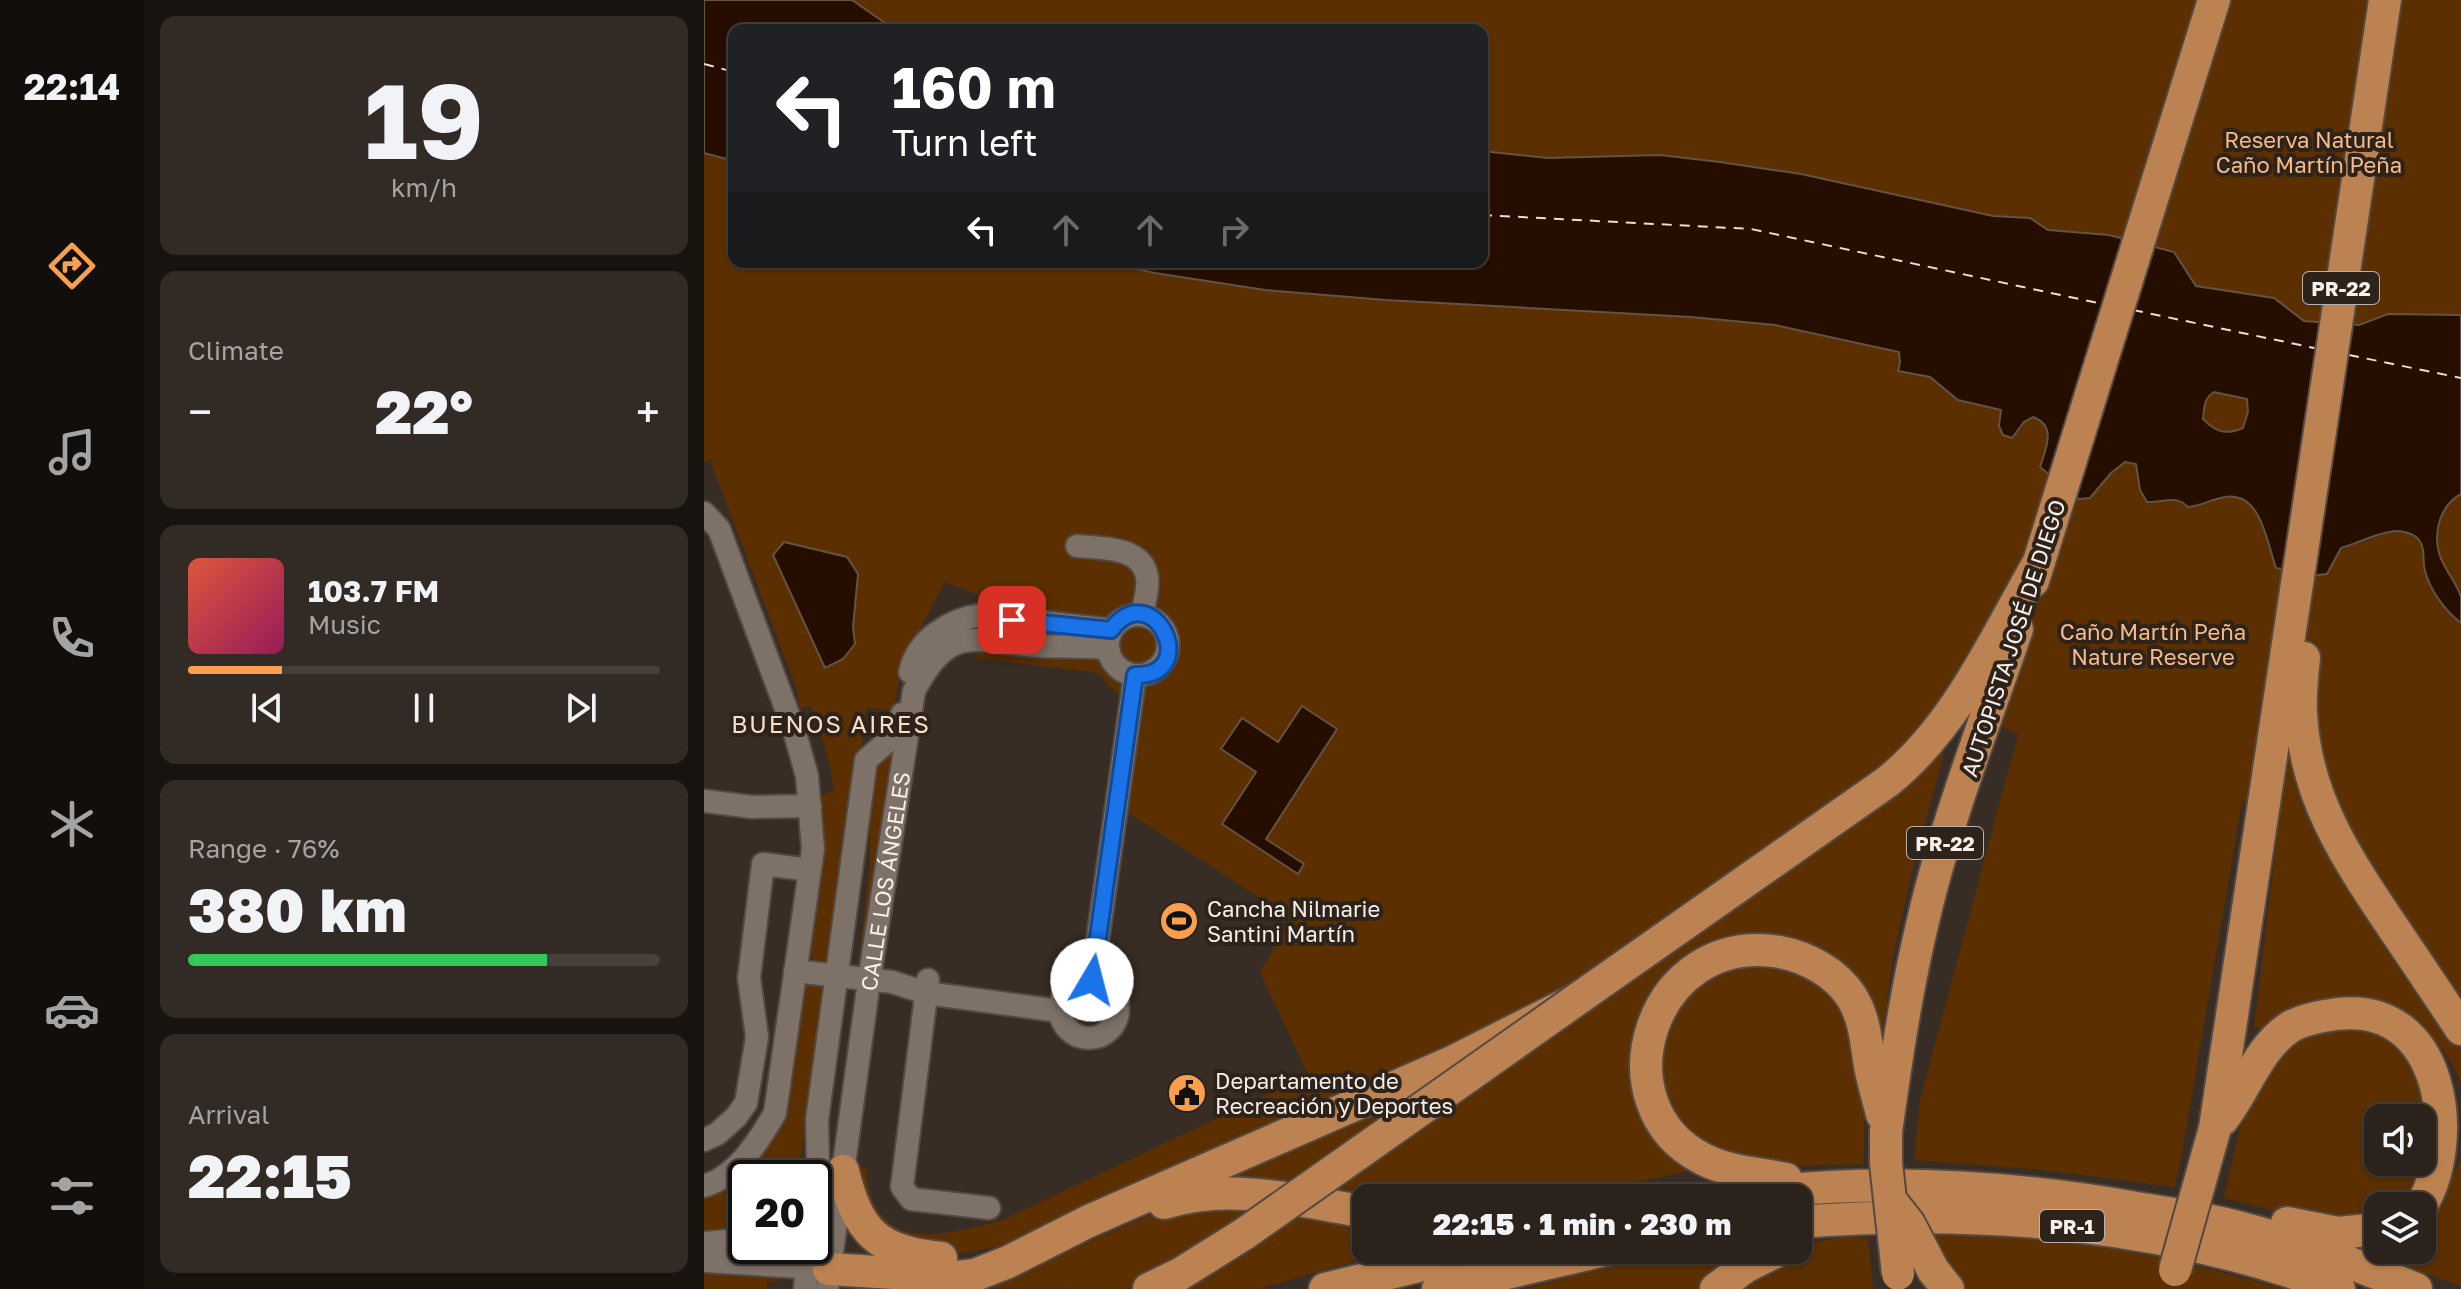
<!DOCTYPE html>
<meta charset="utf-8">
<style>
body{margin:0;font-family:"Golos Text",sans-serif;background:#322a24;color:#f1f3f6;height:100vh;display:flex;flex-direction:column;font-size:30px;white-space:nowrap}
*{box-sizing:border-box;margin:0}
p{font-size:26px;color:#a5a4a3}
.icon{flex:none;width:44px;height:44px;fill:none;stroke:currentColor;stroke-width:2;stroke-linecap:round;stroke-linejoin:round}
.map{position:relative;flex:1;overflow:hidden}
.sheet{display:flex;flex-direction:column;gap:16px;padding:16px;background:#17130f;width:560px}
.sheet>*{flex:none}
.banner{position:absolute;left:24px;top:24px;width:760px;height:244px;border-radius:16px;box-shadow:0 2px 6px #0004,0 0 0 2px #463f3a;background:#202124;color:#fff;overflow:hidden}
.tools{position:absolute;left:1660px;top:1104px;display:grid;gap:16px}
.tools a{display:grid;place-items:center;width:72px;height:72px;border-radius:16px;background:#2a221b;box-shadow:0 2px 6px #0004,0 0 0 2px #463f3a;font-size:40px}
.speed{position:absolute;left:24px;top:1160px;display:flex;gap:16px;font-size:40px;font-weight:700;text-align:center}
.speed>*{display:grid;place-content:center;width:104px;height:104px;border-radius:50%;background:#2a221b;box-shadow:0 2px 6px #0004,0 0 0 2px #463f3a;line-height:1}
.speed .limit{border:4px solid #111;border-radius:12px;background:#fff;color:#111}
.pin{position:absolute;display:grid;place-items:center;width:68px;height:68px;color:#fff;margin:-34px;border-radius:16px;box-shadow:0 4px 12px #0006}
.me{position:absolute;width:88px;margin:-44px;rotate:8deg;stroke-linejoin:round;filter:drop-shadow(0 0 6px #0008)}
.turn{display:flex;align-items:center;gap:28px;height:168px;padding:0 32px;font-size:36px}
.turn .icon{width:104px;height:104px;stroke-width:2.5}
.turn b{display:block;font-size:56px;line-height:68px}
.lanes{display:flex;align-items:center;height:76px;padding:0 32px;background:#0003;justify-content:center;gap:40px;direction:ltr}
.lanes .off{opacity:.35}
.big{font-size:60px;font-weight:800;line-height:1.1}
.sheet .widget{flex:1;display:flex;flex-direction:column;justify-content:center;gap:12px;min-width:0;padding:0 28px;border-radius:16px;background:#322a24}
.sheet .dial{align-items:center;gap:0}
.dial b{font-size:104px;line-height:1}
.song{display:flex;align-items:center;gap:24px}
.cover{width:96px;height:96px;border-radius:12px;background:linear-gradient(135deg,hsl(10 70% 55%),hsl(330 70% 35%))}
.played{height:8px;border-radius:4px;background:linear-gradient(90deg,#f99f4d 20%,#463f3a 20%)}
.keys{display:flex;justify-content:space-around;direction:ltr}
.heat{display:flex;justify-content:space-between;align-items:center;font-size:44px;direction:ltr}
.charge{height:12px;border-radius:6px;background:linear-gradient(90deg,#34c759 76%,#463f3a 0)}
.trip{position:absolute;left:648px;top:1184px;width:460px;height:80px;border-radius:16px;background:#2a221b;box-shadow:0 2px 6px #0004,0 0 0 2px #463f3a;font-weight:800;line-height:80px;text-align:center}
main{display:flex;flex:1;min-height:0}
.tabs{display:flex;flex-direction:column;width:144px;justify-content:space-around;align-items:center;background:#110e0b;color:#a5a4a3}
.tabs .icon{width:56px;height:56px}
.tabs .active{color:#f99f4d}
.tabs b{font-size:36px;color:#f1f3f6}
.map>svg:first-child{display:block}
</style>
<main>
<nav class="tabs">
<b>22:14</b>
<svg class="icon active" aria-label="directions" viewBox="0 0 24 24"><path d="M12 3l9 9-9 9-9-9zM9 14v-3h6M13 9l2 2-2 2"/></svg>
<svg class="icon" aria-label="music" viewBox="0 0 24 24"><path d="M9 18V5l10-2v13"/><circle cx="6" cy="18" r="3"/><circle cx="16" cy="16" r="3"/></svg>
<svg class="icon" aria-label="phone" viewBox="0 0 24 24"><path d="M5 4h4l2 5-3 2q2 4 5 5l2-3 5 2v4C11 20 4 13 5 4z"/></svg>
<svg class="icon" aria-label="climate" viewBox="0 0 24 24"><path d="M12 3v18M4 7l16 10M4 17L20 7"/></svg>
<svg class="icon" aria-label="car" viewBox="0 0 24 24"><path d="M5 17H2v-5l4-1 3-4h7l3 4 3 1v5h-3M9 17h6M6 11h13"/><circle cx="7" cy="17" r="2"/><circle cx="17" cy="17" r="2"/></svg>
<svg class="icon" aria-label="filters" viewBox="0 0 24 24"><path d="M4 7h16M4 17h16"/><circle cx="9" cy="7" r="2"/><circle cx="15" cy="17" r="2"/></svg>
</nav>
<section class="sheet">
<div class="widget dial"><b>19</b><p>km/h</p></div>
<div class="widget"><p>Climate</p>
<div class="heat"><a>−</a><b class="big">22°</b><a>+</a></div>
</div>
<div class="widget">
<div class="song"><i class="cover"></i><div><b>103.7 FM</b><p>Music</p></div></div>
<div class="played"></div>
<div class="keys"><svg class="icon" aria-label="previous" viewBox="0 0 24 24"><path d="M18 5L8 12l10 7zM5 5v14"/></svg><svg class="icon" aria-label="pause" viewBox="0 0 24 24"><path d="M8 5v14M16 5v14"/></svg><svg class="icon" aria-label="next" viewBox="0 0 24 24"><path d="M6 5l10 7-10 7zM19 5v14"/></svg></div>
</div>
<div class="widget"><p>Range · 76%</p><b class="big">380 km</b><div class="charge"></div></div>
<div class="widget"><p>Arrival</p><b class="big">22:15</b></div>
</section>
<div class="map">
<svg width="1757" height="1289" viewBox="0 0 1757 1289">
<rect width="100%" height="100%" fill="#382d24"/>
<!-- green -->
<g fill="#5b2f00" fill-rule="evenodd">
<path d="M148,0H1757V315L1684,314L1655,325L1600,321L1570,298L1492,286L1470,252L1344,230L1325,218L1289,216L1182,192L1016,161L956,155L844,158L778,151V30H191Z"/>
<path d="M0,153L30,161V262H400L451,273L561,290L682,300L987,317L1071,325L1195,352L1194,371L1226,377L1254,400L1297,410L1298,416L1314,433L1320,422L1329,417C1353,427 1342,448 1336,468L1375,499L1386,498L1407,473L1422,462L1432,464L1434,474L1451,502C1471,497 1477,505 1495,505C1503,505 1512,498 1519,497C1550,491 1558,525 1565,548L1630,559C1641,543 1651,545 1668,539C1686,531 1715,524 1719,552C1720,558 1719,565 1721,571C1726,590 1741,611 1757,623V997L1685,899L1706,970L1757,1046V1083C1745,1051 1723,1030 1696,1012L1677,1029L1745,1104L1703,1206H1674V1220L1613,1222L1520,1198L1543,1096L1571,1052L1558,1030L1550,1026L1576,814L1538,801L1478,1154L1470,1187L1340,1170L1210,1160L1216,1100L1314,734L1296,726L1247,689L1200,753L845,1001L327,1240L261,1253H240L181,1230L156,1185L157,1168L162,1169C170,1256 239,1236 299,1220L604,1075L556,972L588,919L422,811L436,696L412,693L394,673L272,658L278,596L241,582L198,663L189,710L162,708L153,789L124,961L116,963L109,959L106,949L120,857L117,795L130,791C126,761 118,733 106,705L96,709L93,690L6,460L0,462ZM80,543L149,628L151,644ZM1674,1118H1718V1162H1674Z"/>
<path d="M1510,392L1543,399L1544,412L1540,428C1522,435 1513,433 1499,420C1500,409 1500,398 1510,392Z"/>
<path d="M1757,494V596C1734,568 1719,516 1757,494Z"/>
<path d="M189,749L191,753L157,962L155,960L166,865V814L170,773L175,763Z"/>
<path d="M1235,754H1240L1209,867L1189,956L1179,1034L1169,1035L1161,1075L1160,1164L995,1168L865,1198H662L612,1195L1169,804Z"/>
<path d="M102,979L116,981L121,988L96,1163L91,1178H42V1230L0,1234V1198L27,1182L45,1168L95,987Z"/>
<path d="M730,1083L587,1189L513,1185L522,1169Z"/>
<path d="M1757,1160V1286L1659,1251L1662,1239L1674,1235V1250H1718V1215L1740,1194Z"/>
<path d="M563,1202L433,1285L421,1289L147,1287V1281L310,1273L463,1208Z"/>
<path d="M596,1207L662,1221V1250H691L554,1289H460Z"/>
<path d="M1221,1234C1252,1235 1283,1235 1314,1237C1404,1242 1493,1265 1580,1289H1257Z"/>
<path d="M1139,1237L1164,1238L1169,1289H1024L1084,1250H1094V1246Z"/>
<path d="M981,1250H1056L1000,1289H821L915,1263Z"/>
<path d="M0,1269L74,1274L76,1278L74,1281H63V1289H0Z"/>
</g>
<!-- water -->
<g fill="#250e00" stroke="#645246" stroke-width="2" fill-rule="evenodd">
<path d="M0,0H148L191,30H30V161L0,153Z"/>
<path d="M778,151L844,158L956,155L1016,162L1097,174L1289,216L1326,218L1344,230L1405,235L1470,252L1492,286L1570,298L1600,321L1655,325L1684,314L1757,315V494C1737,505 1729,530 1735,553C1739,568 1753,583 1757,597C1757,604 1757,615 1757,623C1741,611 1726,590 1721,571C1718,561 1722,549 1715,540C1711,534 1699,531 1692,531C1675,532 1654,543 1637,548L1623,574L1614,575L1572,568C1563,543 1557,491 1521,497C1508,499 1497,506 1484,507C1471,494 1459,503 1443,502L1436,490L1432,464L1421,462L1407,473L1386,498L1375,499L1336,467C1342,448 1353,426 1329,417L1320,422L1308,438L1299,435L1295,426L1297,410L1254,400L1226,377L1194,371L1196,363L1195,352L1071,325L987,317L682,300L561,290L451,273L400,262H778ZM1510,392L1543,399L1544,412L1539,428C1522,435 1513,433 1499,419C1500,408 1500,398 1510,392Z"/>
<path d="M80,542L143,557L154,574L149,627L151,644L139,659L121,668L69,555Z"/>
<path d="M598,706L633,729L562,839L600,864L594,874L518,824L552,772L517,749L538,718L574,742Z"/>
</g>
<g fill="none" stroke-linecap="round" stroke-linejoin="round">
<!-- ferry -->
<g stroke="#f1dccc" stroke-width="2" stroke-dasharray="10 8" stroke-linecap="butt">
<path d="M0,64L30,72"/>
<path d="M778,215L1047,229L1399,304"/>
<path d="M1429,310L1615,349"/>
<path d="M1645,355L1757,378"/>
</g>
<!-- minor casing -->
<g stroke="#534942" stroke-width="26">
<g id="minor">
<path d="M0,513L15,529L90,730L103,776L109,849L71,1113C55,1141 32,1177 0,1186"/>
<path d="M373,546C395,548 439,546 443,577C445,588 440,603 438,615"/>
<circle cx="434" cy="645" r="30"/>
<path d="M206,672C213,639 247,619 278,615L407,630"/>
<path d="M0,801L48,807L106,806"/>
<path d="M91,971L188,982L222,993L355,1011"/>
<circle cx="385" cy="1009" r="29"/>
<path d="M224,980L198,1187L207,1199L285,1208"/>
<path d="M388,980L431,675"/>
<path d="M0,1140L13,1134L32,1117L42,1103L53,1037L45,978L59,864L106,870"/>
<path d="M110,1206L114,1168L113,1120L162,760L192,734L198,714"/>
<path d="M0,1243L42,1239"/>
<path d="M0,1261L125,1269"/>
<path d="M101,1289L105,1246"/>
<path id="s1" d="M123,1289L165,981L210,691C247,621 270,642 335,646C356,647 377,646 398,648L405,652"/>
</g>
</g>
<!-- highway casing -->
<g stroke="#534942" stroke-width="36">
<g id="highway">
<path d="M1329,581L1510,0"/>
<path d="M1600,658C1598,676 1596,695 1597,713C1601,797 1643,859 1688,926C1711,960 1734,994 1757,1029"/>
<path d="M1518,1120C1542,1090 1553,1049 1586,1027C1600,1019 1618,1016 1633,1014C1741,1001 1757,1142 1717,1206"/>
<path d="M1511,1128L1681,0"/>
<path d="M1182,1132C1192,1061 1202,991 1219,921C1242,822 1280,725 1313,629"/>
<path d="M139,1171C154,1232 173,1252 237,1258"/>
<path d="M1082,1179C1054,1173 1024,1172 999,1159C893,1106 945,930 1076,952C1103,957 1132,973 1147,996C1161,1018 1162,1042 1166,1066C1169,1082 1174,1098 1178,1114"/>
<path d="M1015,1198C1155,1177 1299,1184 1438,1209C1470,1214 1503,1219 1534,1227C1595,1243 1654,1265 1712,1289"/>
<path d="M460,1203C526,1182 595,1201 662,1212"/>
<path d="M1094,1222C1275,1208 1464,1223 1635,1289"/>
<path d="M1583,1223L1634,1233L1674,1229"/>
<path d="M125,1269L253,1277L271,1275L304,1262L385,1221L746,1063L875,998L1183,782C1253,726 1291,638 1335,562"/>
<path d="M1229,1270L1244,1289"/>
<path d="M445,1289L476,1274L540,1234"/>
<path d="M621,1289L780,1250"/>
<path d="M734,1289L901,1250"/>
<path d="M1012,1289L1041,1267L1075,1250"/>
</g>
</g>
<!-- minor -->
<use href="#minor" stroke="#7e7167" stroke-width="22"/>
<!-- highway -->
<use href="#highway" stroke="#bc8251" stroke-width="32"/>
<!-- highway-bridge casing -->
<g stroke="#534942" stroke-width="36" stroke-linecap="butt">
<g id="highway-bridge">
<path d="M1182,1132V1163L1194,1274"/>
<path d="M1190,1205L1205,1224L1229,1270"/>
<path d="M540,1234L875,998"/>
<path d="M1471,1270L1511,1128"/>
</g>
</g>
<!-- highway-bridge -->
<use href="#highway-bridge" stroke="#bc8251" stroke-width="32"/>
</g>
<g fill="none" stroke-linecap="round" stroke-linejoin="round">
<!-- route casing -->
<g stroke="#114b97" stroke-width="20">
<path id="route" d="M308,620L407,630C449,574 499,677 431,675L388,980"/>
</g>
<!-- route -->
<use href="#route" stroke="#1a73e8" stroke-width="14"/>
</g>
<!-- icons -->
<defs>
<g id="stadium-disc" transform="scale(2)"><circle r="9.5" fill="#f99f4d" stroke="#2e231a"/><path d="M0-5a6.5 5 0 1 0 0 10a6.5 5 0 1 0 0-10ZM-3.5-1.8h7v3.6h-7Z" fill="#111"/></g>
<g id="civic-disc" transform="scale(2)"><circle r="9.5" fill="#f99f4d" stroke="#2e231a"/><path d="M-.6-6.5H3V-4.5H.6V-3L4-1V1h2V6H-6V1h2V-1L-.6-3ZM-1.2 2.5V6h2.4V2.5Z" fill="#111"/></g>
</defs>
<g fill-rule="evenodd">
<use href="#stadium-disc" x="475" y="921"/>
<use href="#civic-disc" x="483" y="1093"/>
</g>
<g text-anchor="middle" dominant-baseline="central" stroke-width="8" stroke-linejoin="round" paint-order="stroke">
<!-- shield labels -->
<g fill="#2e231a" stroke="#bbb2ac" stroke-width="2">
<rect x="1599" y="272" width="76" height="32" rx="6"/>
<rect x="1203" y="827" width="76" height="32" rx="6"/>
<rect x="1336" y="1210" width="64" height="32" rx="6"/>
</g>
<g font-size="20" font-weight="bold" fill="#f7efea">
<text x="1637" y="288">PR-22</text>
<text x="1241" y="843">PR-22</text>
<text x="1368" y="1226">PR-1</text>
</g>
<!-- park labels -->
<g font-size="22" fill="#f7ba89" stroke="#2e231a">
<text x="1605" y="139">Reserva Natural<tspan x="1605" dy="25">Caño Martín Peña</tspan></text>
<text x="1449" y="631">Caño Martín Peña<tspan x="1449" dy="25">Nature Reserve</tspan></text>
</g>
<!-- street labels -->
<g font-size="22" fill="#f7efea" stroke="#2e231a">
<text transform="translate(1309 638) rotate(-72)">AUTOPISTA JOSÉ DE DIEGO</text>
<text stroke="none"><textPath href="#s1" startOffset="412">CALLE LOS ÁNGELES</textPath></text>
</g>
<!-- poi labels -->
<g font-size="22" fill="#f7efea" stroke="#2e231a" text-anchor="start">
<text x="503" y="908">Cancha Nilmarie<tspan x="503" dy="25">Santini Martín</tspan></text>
<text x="511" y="1080">Departamento de<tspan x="511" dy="25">Recreación y Deportes</tspan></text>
</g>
<!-- neighbourhood labels -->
<g font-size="24" letter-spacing="2" fill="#f9dfca" stroke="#2e231a">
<text x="127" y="723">BUENOS AIRES</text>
</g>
</g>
</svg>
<div class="tools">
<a><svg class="icon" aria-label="sound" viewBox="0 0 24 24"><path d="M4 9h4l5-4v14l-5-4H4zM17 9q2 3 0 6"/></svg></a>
<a><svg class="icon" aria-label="layers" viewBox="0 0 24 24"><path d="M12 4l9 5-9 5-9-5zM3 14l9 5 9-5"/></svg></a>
</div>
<div class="speed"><div class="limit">20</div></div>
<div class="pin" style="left:308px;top:620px;background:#d93025"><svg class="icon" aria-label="arrive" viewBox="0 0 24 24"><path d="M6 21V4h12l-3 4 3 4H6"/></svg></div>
<svg class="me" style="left:388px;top:980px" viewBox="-20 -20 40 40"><circle r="19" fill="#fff"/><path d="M0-13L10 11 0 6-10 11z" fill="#1a73e8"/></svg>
<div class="trip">22:15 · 1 min · 230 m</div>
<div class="banner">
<div class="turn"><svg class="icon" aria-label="left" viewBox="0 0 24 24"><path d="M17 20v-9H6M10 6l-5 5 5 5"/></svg><div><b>160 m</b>Turn left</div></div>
<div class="lanes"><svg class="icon" aria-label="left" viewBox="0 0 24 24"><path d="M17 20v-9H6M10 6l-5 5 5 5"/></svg><svg class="icon off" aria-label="ahead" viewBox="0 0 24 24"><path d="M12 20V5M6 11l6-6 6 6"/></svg><svg class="icon off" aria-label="ahead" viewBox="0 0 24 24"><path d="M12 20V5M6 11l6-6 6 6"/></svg><svg class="icon off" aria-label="right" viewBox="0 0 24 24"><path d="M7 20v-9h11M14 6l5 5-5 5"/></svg></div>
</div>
</div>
</main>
